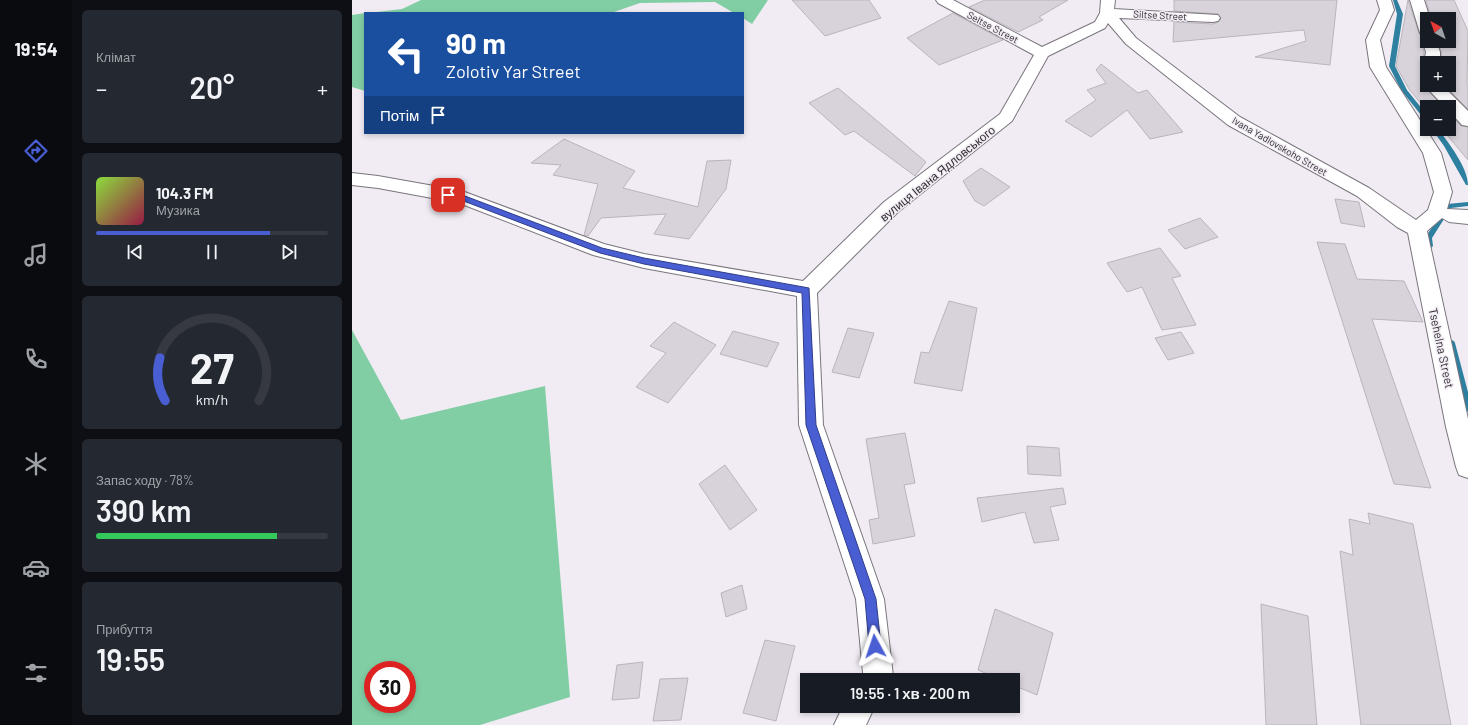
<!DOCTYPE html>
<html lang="uk">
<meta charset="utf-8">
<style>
body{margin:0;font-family:Barlow,sans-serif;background:#242831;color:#f1f3f6;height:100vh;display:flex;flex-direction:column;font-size:15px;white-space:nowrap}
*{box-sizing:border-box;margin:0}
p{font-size:13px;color:#9ea1a6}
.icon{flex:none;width:22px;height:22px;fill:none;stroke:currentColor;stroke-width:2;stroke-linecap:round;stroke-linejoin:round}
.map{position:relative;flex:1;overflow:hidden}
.side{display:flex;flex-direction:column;gap:10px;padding:10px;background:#0d0f14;width:280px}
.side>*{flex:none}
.top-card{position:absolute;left:12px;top:12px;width:380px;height:122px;border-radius:0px;box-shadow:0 2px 6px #0003;background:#1a4fa0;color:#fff;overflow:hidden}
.needle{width:26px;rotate:320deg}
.tools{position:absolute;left:1068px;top:12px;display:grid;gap:8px}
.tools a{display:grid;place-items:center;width:36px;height:36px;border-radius:0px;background:#171b24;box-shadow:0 2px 6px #0003;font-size:20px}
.speed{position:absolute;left:12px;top:661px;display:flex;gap:8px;font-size:20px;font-weight:700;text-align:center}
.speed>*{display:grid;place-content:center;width:52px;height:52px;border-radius:50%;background:#171b24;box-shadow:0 2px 6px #0003;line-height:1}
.speed .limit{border:6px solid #d22;background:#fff;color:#111}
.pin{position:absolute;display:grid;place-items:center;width:34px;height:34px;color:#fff;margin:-17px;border-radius:8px;box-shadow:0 2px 6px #0006}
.me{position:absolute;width:44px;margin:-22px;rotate:355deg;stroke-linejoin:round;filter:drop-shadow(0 0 3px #0008)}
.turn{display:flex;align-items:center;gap:14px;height:84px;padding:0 16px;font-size:18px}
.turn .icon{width:52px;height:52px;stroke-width:2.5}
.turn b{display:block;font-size:28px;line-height:34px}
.then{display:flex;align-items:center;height:38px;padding:0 16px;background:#0003;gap:8px;font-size:15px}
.big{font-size:30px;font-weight:600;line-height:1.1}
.side .tile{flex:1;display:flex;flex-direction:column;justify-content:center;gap:6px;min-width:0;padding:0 14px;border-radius:6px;background:#242831}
.side .dial{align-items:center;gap:0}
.dial svg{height:104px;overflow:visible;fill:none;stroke:#363941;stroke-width:7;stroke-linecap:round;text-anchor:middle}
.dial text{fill:#f1f3f6;stroke:none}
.song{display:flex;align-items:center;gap:12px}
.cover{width:48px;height:48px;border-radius:6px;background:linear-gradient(135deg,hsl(90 70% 55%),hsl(340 70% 35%))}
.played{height:4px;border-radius:2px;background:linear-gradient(90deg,#495ed2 75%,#363941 75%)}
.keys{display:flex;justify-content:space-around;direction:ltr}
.heat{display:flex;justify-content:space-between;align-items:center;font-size:22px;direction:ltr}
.charge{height:6px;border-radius:3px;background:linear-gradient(90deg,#34c759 78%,#363941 0)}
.trip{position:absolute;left:448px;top:673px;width:220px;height:40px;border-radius:0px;background:#171b24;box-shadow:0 2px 6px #0003;font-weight:600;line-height:40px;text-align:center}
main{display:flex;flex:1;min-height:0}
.dock{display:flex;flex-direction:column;width:72px;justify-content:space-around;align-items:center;background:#090b0e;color:#9ea1a6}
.dock .icon{width:28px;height:28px}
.dock .current{color:#495ed2}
.dock b{font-size:18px;color:#f1f3f6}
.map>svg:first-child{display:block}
</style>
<main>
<nav class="dock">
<b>19:54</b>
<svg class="icon current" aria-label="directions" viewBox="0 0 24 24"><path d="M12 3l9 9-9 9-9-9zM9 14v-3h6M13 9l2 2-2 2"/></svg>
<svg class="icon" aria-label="music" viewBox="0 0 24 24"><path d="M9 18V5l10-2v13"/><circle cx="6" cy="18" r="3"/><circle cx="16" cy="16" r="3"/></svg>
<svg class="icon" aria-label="phone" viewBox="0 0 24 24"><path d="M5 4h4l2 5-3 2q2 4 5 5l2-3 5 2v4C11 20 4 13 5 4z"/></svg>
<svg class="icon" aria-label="climate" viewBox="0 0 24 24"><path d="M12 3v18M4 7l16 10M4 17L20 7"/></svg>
<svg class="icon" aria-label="car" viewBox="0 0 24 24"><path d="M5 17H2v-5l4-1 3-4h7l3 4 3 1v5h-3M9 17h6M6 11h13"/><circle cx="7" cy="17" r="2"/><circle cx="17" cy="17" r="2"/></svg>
<svg class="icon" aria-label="filters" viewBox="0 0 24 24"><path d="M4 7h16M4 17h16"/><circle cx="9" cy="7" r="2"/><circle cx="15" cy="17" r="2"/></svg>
</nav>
<section class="side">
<div class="tile"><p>Клімат</p>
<div class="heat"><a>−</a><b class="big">20°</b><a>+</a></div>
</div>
<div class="tile">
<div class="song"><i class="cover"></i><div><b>104.3 FM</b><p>Музика</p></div></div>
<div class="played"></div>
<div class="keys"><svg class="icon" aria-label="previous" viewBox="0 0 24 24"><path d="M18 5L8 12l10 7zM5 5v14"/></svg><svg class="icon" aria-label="pause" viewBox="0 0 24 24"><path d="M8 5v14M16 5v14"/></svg><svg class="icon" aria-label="next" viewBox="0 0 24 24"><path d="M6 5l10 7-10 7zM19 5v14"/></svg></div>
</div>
<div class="tile dial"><svg viewBox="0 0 100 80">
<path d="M14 69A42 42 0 1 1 86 69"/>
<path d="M14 69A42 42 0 0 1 10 36" stroke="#495ed2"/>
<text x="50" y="56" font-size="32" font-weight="700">27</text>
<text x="50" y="72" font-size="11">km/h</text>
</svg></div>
<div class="tile"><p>Запас ходу · 78%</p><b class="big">390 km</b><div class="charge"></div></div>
<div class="tile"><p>Прибуття</p><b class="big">19:55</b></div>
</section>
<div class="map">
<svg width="1116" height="725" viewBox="0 0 1116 725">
<rect width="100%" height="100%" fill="#f1ecf4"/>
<!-- green -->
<g fill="#82cea4" fill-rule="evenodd">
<path d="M69,0H416L400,24L391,18V13H382L363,2L288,3L259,13H16L50,9Z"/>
<path d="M13,13V91L0,87V15Z"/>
<path d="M0,330L49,420L193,386L218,697L128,725H0ZM21,670H55V704H21Z"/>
</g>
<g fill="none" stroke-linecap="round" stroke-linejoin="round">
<!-- stream -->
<g fill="#2e80a1" fill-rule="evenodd">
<path d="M1041,0H1045L1051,14L1043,66L1055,90L1075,115V121L1073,120L1049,90L1037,66L1045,14Z"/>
<path d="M1080,129H1086C1097,143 1116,168 1116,185H1114L1092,146Z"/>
<path d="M1116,202V206L1099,208L1080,238L1081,246L1079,248H1075L1073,238L1095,204Z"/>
<path d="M1099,340L1102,341L1103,343L1116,392V412L1113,411L1112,408L1095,343L1096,341Z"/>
</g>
</g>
<!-- building -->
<g fill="#d8d2da" stroke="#bab4bc">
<path d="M440,0H517L529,18L473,36Z"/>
<path d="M633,0H716L687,17L691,20L666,32L617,7Z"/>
<path d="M822,0H985L978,65L903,57L954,41L952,30L821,42L822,22L861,24L866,22L869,19L866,14L822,11Z"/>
<path d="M1056,0L1067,33L1071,38L1069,42L1072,52L1071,63L1075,68V81L1072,86L1091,107H1075V111L1057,89L1044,66Z"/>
<path d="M1074,0H1102L1116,31L1115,85L1116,86V109L1092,85H1097V63H1090L1089,51L1086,41H1097V19H1079Z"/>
<path d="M601,13L651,40L587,65L555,38Z"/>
<path d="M749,64L786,93L795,90L831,132L798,139L775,110L739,137L713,121L744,100L735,90L754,83L744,70Z"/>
<path d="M486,88L574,162L563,176L502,131L493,135L457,103Z"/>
<path d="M1097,113L1109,126L1116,127V160L1090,129H1097Z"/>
<path d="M212,139L283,171L271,188L346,207L355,161L379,160L374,189L337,239L302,234L314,214L249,218L236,236L232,235L246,184L201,175L209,165L179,163Z"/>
<path d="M629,168L658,187L632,206L623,201L611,181Z"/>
<path d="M983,199L1007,202L1013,227L989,223Z"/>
<path d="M848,218L866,237L833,249L816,230Z"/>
<path d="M965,242L993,244L1005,279L1052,281L1071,322L1020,319L1079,488L1042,484Z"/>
<path d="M808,248L829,276L820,278L844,325L810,330L790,287L775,292L755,263Z"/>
<path d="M597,301L625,308L610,391L562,383L569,352L577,353Z"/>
<path d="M322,322L364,345L316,403L284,387L314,353L298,346Z"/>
<path d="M496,328L522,333L507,378L480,372Z"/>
<path d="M381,331L427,343L415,367L368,354Z"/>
<path d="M829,332L842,353L816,360L803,338Z"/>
<path d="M553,433L563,483L552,485L563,536L521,544L517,520L527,518L514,439Z"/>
<path d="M675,446L707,448L709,476L676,474Z"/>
<path d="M373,465L405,510L378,530L347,484Z"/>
<path d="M711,488L714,504L698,507L707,540L682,543L673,512L630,522L625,498Z"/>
<path d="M1016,513L1061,524L1099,725H1009L988,551L1001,555L997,519L1018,524Z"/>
<path d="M390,585L395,609L374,617L369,593Z"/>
<path d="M909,604L956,616L965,725H914Z"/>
<path d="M643,609L701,633L685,695L661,685V680H650L626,670Z"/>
<path d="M413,640L443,646L424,721L391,713Z"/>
<path d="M291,662L287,698L260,700L265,665Z"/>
<path d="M336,678L329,720L301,721L308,679Z"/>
</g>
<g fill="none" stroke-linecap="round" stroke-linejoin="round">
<!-- street casing -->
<g stroke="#7a757d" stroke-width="2">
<g id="street">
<path d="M584,0H601L690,47L743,22L748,13L749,0H763L762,9L866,15L868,18L866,21L861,22L767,18L784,38L888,117L1017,188L1064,220L1076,210L1082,192L1071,153L1018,67L1014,40L1028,10L1025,0H1039L1042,10L1028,40L1034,67L1089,153L1100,192L1095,209L1116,210V224L1097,222L1090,218L1075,231L1116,419V478L1107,475L1104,467L1094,427L1056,233L1045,227L1005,196L876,125L774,44L756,23L753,28L696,56L660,121L546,212L465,293L471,425L532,599L541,676L539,680H508L511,673L504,599L447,425L445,296L292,268L241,255L107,203L26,188L0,185V173L26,176L110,191L252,244L292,254L451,281L532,202L648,114L682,55L586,3Z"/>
<path d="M1058,0H1072L1078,19H1075V41H1084L1088,52V63H1075V66L1072,63L1074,52L1070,41L1074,37L1070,36L1068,33Z"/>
<path d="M1075,82V85H1090L1116,111V126L1110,125L1097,111V107H1093L1075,88L1073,85Z"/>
<path d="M491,706H523L514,725H482Z"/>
</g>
</g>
<!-- street -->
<use href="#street" fill="#fff" fill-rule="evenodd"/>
</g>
<!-- route -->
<path fill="#495ed2" stroke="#2f3d88" d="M96,192L113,196L250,248L292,258L457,288L464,425L524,599L529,646L527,650L523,651L519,650L517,646L513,599L454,425L450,293L292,264L248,253L109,200L94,197V193Z"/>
<g text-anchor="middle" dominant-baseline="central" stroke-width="3" stroke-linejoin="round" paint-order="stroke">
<!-- far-street labels -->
<g font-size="10" fill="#302d30" stroke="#f1ecf4">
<text transform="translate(808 15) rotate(3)">Siltse Street</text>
<text transform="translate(641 27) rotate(28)">Seltse Street</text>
<text transform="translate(928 146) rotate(30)">Ivana Yadlovskoho Street</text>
</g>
<!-- street labels -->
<g font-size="12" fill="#302d30" stroke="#f1ecf4">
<text transform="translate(585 173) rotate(-39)">вулиця Івана Ядловського</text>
<text transform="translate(1090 348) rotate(78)">Tsehelna Street</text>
</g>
</g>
</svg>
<div class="tools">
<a><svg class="needle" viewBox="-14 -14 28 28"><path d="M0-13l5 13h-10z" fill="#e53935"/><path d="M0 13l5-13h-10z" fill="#9ea1a6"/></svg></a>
<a>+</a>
<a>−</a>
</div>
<div class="speed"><div class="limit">30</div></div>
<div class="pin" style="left:96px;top:195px;background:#d93025"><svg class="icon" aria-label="arrive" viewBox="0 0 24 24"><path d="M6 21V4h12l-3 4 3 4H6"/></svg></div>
<svg class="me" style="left:523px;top:646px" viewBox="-20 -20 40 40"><path d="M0-17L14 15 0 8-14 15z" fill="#495ed2" stroke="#fff" stroke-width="4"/></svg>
<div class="trip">19:55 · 1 хв · 200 m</div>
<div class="top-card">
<div class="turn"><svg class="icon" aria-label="left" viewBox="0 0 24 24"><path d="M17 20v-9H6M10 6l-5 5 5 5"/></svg><div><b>90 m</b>Zolotiv Yar Street</div></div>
<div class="then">Потім<svg class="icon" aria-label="arrive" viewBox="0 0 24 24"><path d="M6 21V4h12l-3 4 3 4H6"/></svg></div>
</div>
</div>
</main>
